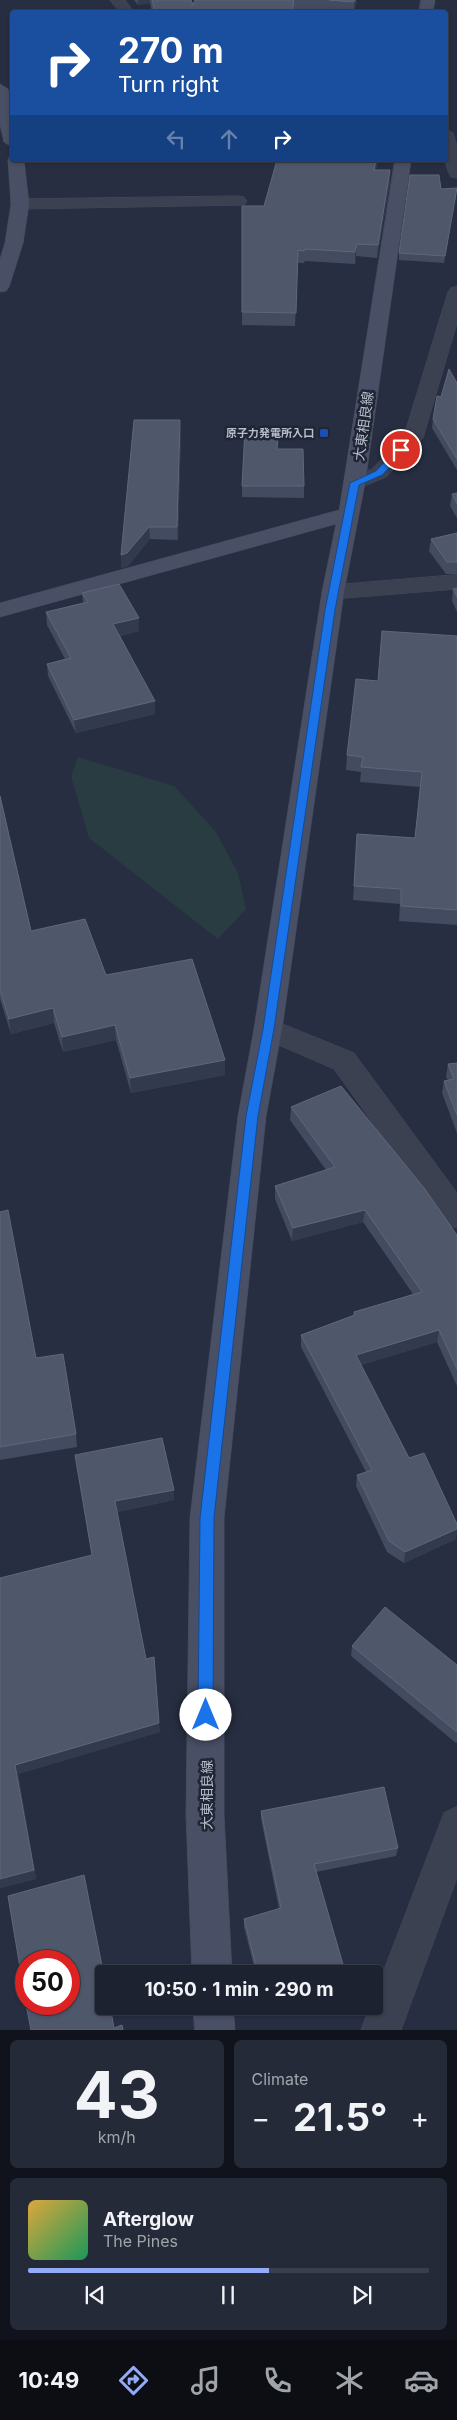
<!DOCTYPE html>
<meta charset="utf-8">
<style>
body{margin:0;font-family:Inter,"Noto Sans JP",sans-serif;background:#252a39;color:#f1f3f6;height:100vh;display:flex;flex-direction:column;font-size:19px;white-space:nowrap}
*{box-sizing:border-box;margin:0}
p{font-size:16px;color:#a0a4ab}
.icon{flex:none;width:28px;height:28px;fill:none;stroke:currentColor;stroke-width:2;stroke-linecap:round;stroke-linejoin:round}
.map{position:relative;height:2030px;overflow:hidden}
.panel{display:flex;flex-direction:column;gap:10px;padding:10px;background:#10131b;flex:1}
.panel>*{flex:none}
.top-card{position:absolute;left:10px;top:10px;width:438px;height:152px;border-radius:5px;box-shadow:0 1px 4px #0004,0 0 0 1px #3b3f4d;background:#1a4fa0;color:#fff;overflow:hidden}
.speed{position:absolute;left:15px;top:1950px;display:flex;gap:10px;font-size:25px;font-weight:700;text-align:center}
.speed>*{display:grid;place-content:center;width:65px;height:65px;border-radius:50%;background:#1d2231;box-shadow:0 1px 4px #0004,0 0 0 1px #3b3f4d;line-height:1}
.speed .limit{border:8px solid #d22;background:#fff;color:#111}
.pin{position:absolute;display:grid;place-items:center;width:42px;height:42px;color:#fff;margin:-21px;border:2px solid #fff;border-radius:50%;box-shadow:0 1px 5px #0007}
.me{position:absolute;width:55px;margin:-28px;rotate:0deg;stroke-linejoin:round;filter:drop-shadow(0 0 4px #0008)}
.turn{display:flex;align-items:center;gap:18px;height:105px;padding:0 25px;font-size:22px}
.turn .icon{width:65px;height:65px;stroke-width:2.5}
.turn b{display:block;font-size:35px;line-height:42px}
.lanes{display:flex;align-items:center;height:48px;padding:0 25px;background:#0003;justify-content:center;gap:25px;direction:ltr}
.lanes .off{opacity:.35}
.big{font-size:38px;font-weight:700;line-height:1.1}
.panel .widget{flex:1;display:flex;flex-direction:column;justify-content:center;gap:8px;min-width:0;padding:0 18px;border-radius:8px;background:#252a39}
.panel .dial{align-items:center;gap:0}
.dial b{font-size:65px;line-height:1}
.song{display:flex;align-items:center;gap:15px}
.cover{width:60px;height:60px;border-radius:8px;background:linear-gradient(135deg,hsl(40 70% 55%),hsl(150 70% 35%))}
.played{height:5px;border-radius:2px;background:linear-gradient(90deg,#93abf6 60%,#3b3f4d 60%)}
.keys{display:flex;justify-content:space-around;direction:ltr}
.heat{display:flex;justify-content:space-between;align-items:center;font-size:28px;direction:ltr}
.panel .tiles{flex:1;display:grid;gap:10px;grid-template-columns:1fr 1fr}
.widget:last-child{grid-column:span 2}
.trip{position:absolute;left:95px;top:1965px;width:288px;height:50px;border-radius:5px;background:#1d2231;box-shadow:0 1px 4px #0004,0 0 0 1px #3b3f4d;font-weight:700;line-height:50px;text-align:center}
.dock{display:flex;height:80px;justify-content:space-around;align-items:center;background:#0c0e14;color:#a0a4ab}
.dock .icon{width:35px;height:35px}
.dock .on{color:#93abf6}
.dock b{font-size:22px;color:#f1f3f6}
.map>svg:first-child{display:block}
</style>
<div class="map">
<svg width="457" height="2030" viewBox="0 0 457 2030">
<rect width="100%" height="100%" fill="#272e41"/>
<!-- green -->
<path fill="#293c42" d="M78,757L174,786L216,832L238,873L246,909L218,939L89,838L71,776Z"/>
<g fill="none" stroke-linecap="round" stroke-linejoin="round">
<!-- street casing -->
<g stroke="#454a5a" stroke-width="1">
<g id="street">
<path d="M110,0H125L134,12H120Z"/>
<path d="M445,128L453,133L457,146V178L451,177C442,163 445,144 445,128Z"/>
<path d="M238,196L244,197L247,201L244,205L20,209L14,208L11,204L14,200L20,199Z"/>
<path d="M457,287V323L423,438L386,477L362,487L355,489L348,487L345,483L348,479L372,469L404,436L448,292L451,288Z"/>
<path d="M457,575V589L333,599L325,597L322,592L325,587L333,585Z"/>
<path d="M268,1018L354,1053L457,1193V1228L446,1225L334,1069L258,1036L254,1029L258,1022Z"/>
<path d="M457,1807V1878L401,2030H361L370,2006H374V1996L444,1813Z"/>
</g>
</g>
<!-- secondary casing -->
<g stroke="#454a5a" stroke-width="1">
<g id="secondary">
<path d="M421,0H435L433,12H419Z"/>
<path d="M0,84L8,89L12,109V147L4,142L0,125Z"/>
<path d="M10,156H12V160H24L29,204L23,243L9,287L6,291L0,292V259L5,243L11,204L8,160Z"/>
<path d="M395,160H411L365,483L344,592L282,1029L266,1116L224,1518V1814L232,1974H192L186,1814L190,1518L238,1116L254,1029L322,592L336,524L0,617V603L339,510Z"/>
<path d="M193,2006H233L235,2030H195Z"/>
</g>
</g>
<!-- street -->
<use href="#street" fill="#3b4151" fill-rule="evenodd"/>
<!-- secondary -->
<use href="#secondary" fill="#494f64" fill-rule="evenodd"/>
</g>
<!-- wall -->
<g fill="#424b5f">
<path d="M134,0H191L193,5L195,0H357L354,12H322L294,11L293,12H152L150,3L138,5Z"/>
<path d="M376,170L390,182L377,258L356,256L355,264L305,261L304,263H298L295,326L242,325V206H264Z"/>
<path d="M441,189L456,195L444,263L399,260V253Z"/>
<path d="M457,383V470L432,428L433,419L441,397Z"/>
<path d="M181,433L178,540L150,539L128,566L121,568Z"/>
<path d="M278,449L304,486V498L242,497V486Z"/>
<path d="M452,494L457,504V518L450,506Z"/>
<path d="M457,533V574H446L429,551L431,539Z"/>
<path d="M457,588V612L452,601L453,589Z"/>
<path d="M82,593L139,618V631L120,636L155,701V714L76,733L48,676L47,664L65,659L47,625L46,612L83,603Z"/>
<path d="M457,636V925L399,921L400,904L353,900L357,834L415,838L420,787L360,782L361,772L346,770L347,755L378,681Z"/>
<path d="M0,796L31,931L106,975L225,1060V1075L131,1093L116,1040L63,1052L54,1023L11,1034L0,999Z"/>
<path d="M457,1063V1133L442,1093L444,1081L448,1080L446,1077L448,1064Z"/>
<path d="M291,1107L457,1235V1386L437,1342L361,1365L409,1458L457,1524L456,1539L404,1563L387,1552L356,1486L357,1475L366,1472L301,1347V1335L353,1315L354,1312L413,1294L363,1222L292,1241L275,1199V1186L326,1170L290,1120Z"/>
<path d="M0,1212L36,1358L76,1434L77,1447L0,1460Z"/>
<path d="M75,1455L174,1490V1500L117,1512L160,1732L18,1774L36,1879L0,1888V1578L92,1555Z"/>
<path d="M352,1646L457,1665V1742L456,1743L351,1656Z"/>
<path d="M261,1811L398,1848L396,1856L316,1872L344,1968L343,1974H256L244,1927V1919L279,1909L261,1819Z"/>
</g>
<!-- shaded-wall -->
<g fill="#323a4e">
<path d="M138,0H150V3L138,5Z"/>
<path d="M355,0H357L354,12V2Z"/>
<path d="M376,160H379L373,182L374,170Z"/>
<path d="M390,170V182L377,258L378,245Z"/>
<path d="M357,244L356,256L355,264V252Z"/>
<path d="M180,420L181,433L178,540L177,527Z"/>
<path d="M149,527L150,539L128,566L121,568V555Z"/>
<path d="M139,618V631L114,637L113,624Z"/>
<path d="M155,701V714L76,733L74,720Z"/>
<path d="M53,1008L54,1023L11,1034L9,1019Z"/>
<path d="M115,1025L116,1040L63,1052L62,1037Z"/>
<path d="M225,1060V1075L131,1093L130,1078Z"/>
<path d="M365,1210L363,1222L292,1241L293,1228Z"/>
<path d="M439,1330L437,1342L355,1367L356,1355Z"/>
<path d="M174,1490V1500L116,1512L115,1501Z"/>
<path d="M457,1529L456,1539L404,1563L405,1552Z"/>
<path d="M159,1723L160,1732L18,1774L36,1879L0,1888V1879L15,1765Z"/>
<path d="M344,1968L343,1974H326Z"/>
</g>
<!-- building -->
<g fill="#4f576b" stroke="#5f677a">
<path d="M152,0H191L193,5L195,0H294L292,12H155Z"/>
<path d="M329,0H355L354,2Z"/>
<path d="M277,160H376L374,170H390L378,245L357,244L355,252L305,249L304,251L298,250L296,313L242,312V206H264Z"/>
<path d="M410,175H439L441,189L457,188L445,256L399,253Z"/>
<path d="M449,369L457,383V459L433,419L437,396L441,397Z"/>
<path d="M134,420H180L177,527H149L127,553L121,555Z"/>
<path d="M245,428L279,429L277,449H303L304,486H242Z"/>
<path d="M457,493V504L452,494Z"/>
<path d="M457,533V562H447L431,539Z"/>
<path d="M119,584L139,618L113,624L155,701L74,720L47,664L71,658L46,612L88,602L82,593Z"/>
<path d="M457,588V597L453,589Z"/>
<path d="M382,631L457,636V910L401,906V889L354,886L357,834L415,838L422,772L361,767L363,757L347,755L356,679L378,681Z"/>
<path d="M0,796L31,931L85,919L106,975L192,959L225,1060L130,1078L115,1025L62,1037L53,1008L9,1019L0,990Z"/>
<path d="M457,1063V1115L444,1081L454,1079L448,1064Z"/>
<path d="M341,1086L424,1188L457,1235V1369L439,1330L356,1355L409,1458L424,1453L457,1524V1529L405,1552L389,1541L357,1475L372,1470L301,1335L355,1315L354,1312L422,1292L365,1210L293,1228L275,1186L335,1167L291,1107Z"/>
<path d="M8,1210L36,1358L63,1354L76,1434L0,1447V1212Z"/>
<path d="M162,1438L174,1490L115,1501L146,1659L154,1657L159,1723L15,1765L34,1870L0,1879V1578L92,1555L75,1455Z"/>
<path d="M385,1607L457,1665V1732L352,1646Z"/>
<path d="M384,1787L398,1848L314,1864L344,1968L326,1974H258L244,1919L281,1908L261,1811Z"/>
<path d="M84,1875L104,1976V2006H110L114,2028L122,2025L123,2030H31L26,2004H69V1961H26V2003L8,1896Z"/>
</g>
<!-- route -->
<path fill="#1a73e8" stroke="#114b97" d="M398,448L406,450L382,475L359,485L335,610L274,1029L258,1116L214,1518L213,1715L211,1721L206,1723L200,1721L198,1715L200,1518L246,1116L263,1029L325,610L350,483L376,471Z"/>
<!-- markers -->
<rect fill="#1a4fb4" stroke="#202636" stroke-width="2" x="319" y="428" width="10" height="10" rx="2.5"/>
<g text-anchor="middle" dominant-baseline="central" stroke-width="5" stroke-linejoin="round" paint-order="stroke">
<!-- far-poi labels -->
<g font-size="11" font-weight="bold" fill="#b8bdcb" stroke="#202636" text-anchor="end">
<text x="314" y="433">原子力発電所入口</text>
</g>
<!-- street labels -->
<g font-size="14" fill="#b8bdcb" stroke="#202636">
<text transform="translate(363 426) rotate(-82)">大東相良線</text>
<text transform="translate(206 1795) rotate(-90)">大東相良線</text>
</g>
</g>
</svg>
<div class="speed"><div class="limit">50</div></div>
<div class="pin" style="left:401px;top:450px;background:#d93025"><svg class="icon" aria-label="arrive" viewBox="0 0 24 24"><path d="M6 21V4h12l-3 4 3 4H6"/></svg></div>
<svg class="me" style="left:206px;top:1715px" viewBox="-20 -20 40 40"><circle r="19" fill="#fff"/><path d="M0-13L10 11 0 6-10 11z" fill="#1a73e8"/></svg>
<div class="trip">10:50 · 1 min · 290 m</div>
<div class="top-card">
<div class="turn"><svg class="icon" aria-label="right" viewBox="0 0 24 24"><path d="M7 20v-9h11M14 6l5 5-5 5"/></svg><div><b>270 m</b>Turn right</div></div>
<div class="lanes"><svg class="icon off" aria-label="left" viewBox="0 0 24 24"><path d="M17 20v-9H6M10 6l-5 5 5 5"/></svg><svg class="icon off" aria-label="ahead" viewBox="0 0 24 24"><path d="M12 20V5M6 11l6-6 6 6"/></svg><svg class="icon" aria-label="right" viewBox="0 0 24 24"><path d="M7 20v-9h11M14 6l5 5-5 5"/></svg></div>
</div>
</div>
<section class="panel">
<div class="tiles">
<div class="widget dial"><b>43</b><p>km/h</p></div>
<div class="widget"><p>Climate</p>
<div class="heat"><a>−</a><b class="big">21.5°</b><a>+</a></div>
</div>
<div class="widget">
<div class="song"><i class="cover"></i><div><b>Afterglow</b><p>The Pines</p></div></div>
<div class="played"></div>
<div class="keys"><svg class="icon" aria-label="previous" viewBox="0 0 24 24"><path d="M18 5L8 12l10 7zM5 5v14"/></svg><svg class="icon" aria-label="pause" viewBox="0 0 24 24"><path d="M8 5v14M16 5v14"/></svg><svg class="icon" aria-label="next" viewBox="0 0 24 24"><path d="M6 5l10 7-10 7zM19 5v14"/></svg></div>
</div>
</div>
</section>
<nav class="dock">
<b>10:49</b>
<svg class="icon on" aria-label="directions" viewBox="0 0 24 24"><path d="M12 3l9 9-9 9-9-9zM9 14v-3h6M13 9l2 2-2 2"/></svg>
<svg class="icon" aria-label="music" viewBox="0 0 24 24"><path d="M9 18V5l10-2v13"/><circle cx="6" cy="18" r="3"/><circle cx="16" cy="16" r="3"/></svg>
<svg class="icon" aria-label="phone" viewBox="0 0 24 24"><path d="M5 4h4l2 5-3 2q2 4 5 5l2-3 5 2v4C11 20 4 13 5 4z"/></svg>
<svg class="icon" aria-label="climate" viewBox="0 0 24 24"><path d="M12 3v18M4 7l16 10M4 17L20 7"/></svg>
<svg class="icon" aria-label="car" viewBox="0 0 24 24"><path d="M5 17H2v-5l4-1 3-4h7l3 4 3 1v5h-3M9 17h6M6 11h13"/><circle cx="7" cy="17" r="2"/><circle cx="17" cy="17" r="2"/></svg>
</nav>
